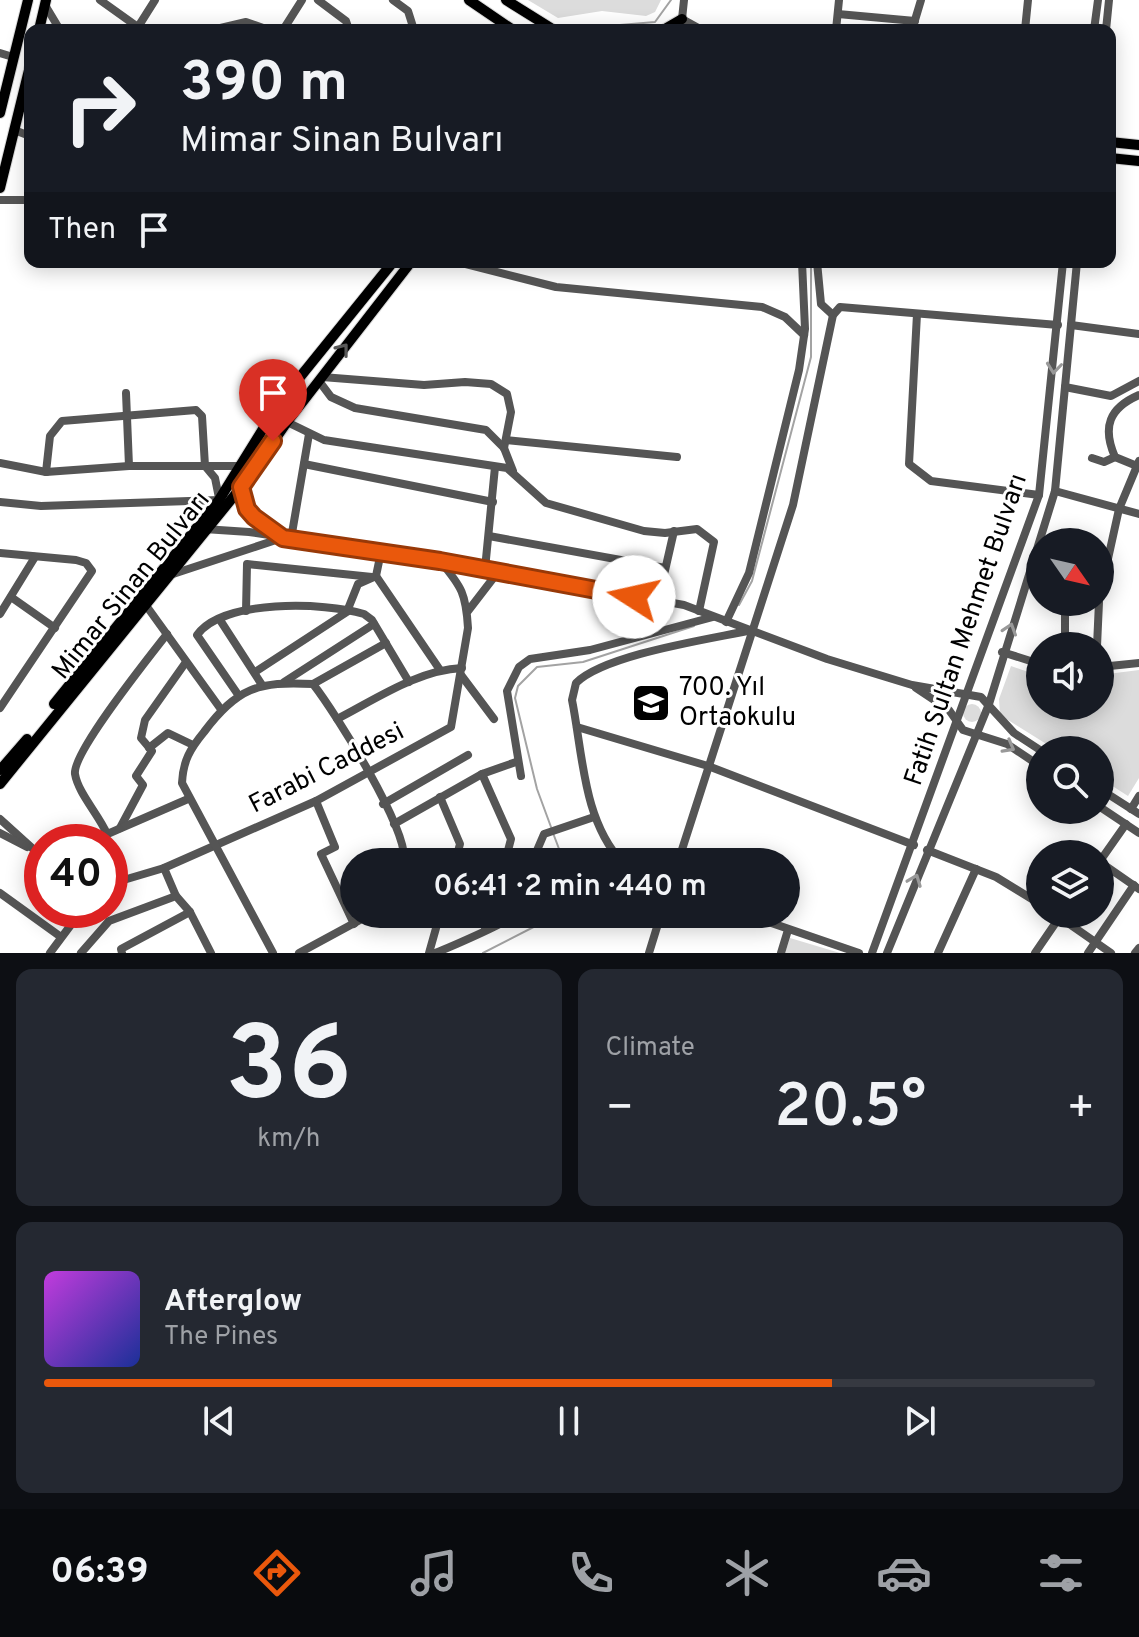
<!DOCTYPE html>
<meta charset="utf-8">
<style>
body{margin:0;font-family:Overpass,sans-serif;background:#242831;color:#f1f3f6;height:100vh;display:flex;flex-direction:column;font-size:30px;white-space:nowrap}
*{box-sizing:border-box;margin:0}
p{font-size:26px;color:#9ea1a6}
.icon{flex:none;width:44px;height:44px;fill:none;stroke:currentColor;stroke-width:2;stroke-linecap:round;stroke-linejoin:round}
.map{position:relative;height:953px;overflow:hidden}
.sheet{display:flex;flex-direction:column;gap:16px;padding:16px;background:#0d0f14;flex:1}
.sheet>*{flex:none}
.hud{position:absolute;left:24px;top:24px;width:1092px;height:244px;border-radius:16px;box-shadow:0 4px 20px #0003;background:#171b24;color:#f1f3f6;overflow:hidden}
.needle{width:52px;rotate:124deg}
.buttons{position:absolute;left:1026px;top:528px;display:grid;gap:16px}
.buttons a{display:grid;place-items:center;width:88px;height:88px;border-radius:50%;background:#171b24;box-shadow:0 4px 20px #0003;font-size:40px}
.speed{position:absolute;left:24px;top:824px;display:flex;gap:16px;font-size:40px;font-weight:700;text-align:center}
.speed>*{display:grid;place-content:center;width:104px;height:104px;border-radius:50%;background:#171b24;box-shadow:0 4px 20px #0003;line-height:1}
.speed .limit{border:12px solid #d22;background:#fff;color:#111}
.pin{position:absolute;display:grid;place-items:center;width:68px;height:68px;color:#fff;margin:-82px -34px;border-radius:50% 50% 50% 0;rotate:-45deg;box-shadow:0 0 8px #0007}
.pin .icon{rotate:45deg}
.me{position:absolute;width:88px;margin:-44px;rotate:280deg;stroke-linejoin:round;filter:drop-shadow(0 0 6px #0008)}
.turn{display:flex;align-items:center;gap:28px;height:168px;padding:0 24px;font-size:36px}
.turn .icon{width:104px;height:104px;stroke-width:2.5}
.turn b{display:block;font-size:56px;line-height:68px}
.then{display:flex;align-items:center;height:76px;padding:0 24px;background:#0003;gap:16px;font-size:30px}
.big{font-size:60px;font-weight:600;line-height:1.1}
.sheet .tile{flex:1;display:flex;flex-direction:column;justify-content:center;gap:12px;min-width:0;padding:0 28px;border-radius:16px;background:#242831}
.sheet .dial{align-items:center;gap:0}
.dial b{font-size:104px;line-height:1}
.song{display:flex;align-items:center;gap:24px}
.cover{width:96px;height:96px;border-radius:12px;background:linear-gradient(135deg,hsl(290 70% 55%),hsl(230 70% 35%))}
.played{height:8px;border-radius:4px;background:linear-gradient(90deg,#ea580c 75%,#363941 75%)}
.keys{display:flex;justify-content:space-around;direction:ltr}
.heat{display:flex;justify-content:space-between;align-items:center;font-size:44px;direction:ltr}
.sheet .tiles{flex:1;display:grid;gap:16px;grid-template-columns:1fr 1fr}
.tile:last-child{grid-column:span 2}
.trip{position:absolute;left:340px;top:848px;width:460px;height:80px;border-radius:40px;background:#171b24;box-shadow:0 4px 20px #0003;font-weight:600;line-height:80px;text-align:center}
.tabs{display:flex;height:128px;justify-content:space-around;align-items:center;background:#090b0e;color:#9ea1a6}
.tabs .icon{width:56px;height:56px}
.tabs .current{color:#ea580c}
.tabs b{font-size:36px;color:#f1f3f6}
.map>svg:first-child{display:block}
</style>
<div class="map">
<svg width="1139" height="953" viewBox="0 0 1139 953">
<rect width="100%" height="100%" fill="#fff"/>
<!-- green -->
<g fill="#dcdcdc">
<path d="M528,0H661L655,12L646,16L602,11L558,18Z"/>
<path d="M1011,666L1040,676V706H1100V675L1139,670V778L1128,796L1100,778V750H1056L1000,715L999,699Z"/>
<circle cx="972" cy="713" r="9"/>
<path d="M790,938L840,953H785Z"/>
</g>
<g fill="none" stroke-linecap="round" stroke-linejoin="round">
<!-- stream -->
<g stroke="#a3a3a3" stroke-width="2">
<path d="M573,29L655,22L671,0"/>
<path d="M739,605L752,581L811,357V262"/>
<path d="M551,827L537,789L515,698L518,686L537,667L583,662L694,626"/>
<path d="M553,833L564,862"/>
<path d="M483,953L559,914"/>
</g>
<!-- major casing -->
<g stroke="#dbdbdb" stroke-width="12">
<g id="major">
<path d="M469,0L513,30"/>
<path d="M506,0L554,30"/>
<path d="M39,30L46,0"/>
<path d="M663,30L682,19"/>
<path d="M0,113L28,0"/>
<path d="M1110,142L1139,145"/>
<path d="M1110,158L1139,161"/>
<path d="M0,188L30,66"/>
<path d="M54,704L219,500L279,403L393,262"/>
<path d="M0,770L27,739"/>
<path d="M0,784L247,480L287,422L411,262"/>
</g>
</g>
<!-- minor -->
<g stroke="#555" stroke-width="8">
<path d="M100,0L142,30"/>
<path d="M318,0L346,21L349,30"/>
<path d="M393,0L408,11L414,30"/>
<path d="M684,0L682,19L702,30"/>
<path d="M45,5L60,30"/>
<path d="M838,14L915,21"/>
<path d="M138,27L155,0"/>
<path d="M212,30L246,22L269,30"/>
<path d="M283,30L302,0"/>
<path d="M836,30L839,0"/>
<path d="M912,30L921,0"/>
<path d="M1025,30L1028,0"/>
<path d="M1094,30L1098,0"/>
<path d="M1106,30L1109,0"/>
<path d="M0,53L13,57"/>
<path d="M14,130L30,136"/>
<path d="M0,200H30"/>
<path d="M458,262L556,287L762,307L785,317L804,335"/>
<path d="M817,262L821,304L833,315"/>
<path d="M917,314L909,464L931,481L1039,495"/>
<path d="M1071,325L1139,334"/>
<path d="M322,377L424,385L465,382L491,384L507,394L511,412L504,448"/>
<path d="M319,381L331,397L355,408L486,430L504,448L513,471"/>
<path d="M1065,387L1111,396L1139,381"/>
<path d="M126,393L129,466"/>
<path d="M287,422L324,440L507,468L546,503L644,531L665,533L697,529L714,542L699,611"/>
<path d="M506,440L677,457"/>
<path d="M1092,458L1104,462L1115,457"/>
<path d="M0,463L46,472L129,466H242"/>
<path d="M304,464L493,502"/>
<path d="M1137,466L1115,457C1102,427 1109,408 1139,395"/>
<path d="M46,472L50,436L62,421L196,410L202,416L205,466L215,478L220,503"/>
<path d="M234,478L247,509L279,535"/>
<path d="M1055,491L1139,514"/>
<path d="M0,502L41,506L219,500"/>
<path d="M204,529L249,532L440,561L684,605L827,659L912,685L981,697L1014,733L1040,750"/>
<path d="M489,536L665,568"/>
<path d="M291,539L309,434"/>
<path d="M0,553L76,560L86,563L92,571L0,708"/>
<path d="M485,569L495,467"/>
<path d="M170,575L282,538"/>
<path d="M376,576L440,670"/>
<path d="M1100,595L1119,509L1139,461"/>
<path d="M11,597L55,628"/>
<path d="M658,601L674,531"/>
<path d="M1065,602V646"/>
<path d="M145,604L220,708"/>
<path d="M348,609L358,584L376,576L381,552"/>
<path d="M246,611L247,564L372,577"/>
<path d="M468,611L498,572"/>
<path d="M0,614L35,557"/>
<path d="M220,620L262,685"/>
<path d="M726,622L749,573L799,370L805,329L802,262"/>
<path d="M1097,646L1099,602"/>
<path d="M1002,652L1040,664"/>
<path d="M1100,667L1139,663"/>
<path d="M255,672L350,610"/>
<path d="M461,675L494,719"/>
<path d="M284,682L374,624"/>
<path d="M313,684L386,643"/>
<path d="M916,688L949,710L963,730L1007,744L1040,766"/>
<path d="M239,696L197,635C222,599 325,602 364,614L372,620L409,682"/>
<path d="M337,719C376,699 418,670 462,668"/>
<path d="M577,727L708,766L914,845"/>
<path d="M149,748L168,733L193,745"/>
<path d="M482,774L511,839L505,862"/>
<path d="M521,776L507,691L519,667L530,659L590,650L713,617"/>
<path d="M1100,789L1139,814"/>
<path d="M440,797L460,844L455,862"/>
<path d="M316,801L335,847L321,854L354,924"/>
<path d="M383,804L468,755"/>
<path d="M1100,807L1139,833"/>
<path d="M1131,809L1139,796"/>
<path d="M0,819L42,857"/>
<path d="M394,824L482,774L516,762"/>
<path d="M120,828L143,785L136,776L152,751L141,738L145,720L186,662"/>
<path d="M0,833L27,847"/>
<path d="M107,834C99,815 78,793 75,774C72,753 150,656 167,634"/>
<path d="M89,842L188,799"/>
<path d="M927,850L996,877L1040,904"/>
<path d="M1100,861L1126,824"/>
<path d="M532,862L544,834L594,817"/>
<path d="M622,862C583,820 583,755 572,700L576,683C605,654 711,639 752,630"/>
<path d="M678,862L793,505L833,315L840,307L1058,325"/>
<path d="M1100,862L1139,889"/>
<path d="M164,868L176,896"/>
<path d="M110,884L164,868L316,801L451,727L468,628C466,594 462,587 440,561"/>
<path d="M0,893L61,937"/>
<path d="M745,914L859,953"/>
<path d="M1055,914L1111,953"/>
<path d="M485,929L490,914"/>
<path d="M50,953L82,910"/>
<path d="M81,953L109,921L176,896L190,912L211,953"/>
<path d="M122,953L121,949L190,912"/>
<path d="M273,953L182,783C183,761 190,749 204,732C237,688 258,681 313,684C335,712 409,830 404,862"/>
<path d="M299,953L371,914"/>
<path d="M429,953L440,914"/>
<path d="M435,953C448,948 513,920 516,914"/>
<path d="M649,953L661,914"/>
<path d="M781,953L788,930"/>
<path d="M872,953L1039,495L1063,262"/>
<path d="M887,953L989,704L1055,491L1077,262"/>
<path d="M938,953L976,869"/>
<path d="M1035,953L1061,915"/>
<path d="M1088,953L1134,885"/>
<path d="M1135,953L1139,948"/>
</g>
<!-- major -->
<use href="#major" stroke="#000" stroke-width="10"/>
</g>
<!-- one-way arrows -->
<defs><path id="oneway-chevron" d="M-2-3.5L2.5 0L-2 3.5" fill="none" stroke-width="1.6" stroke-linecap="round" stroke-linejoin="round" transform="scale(2)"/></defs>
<use stroke="#595959" href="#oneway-chevron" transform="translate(343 349) rotate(-52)"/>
<g stroke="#999">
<use href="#oneway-chevron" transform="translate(1054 368) rotate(96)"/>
<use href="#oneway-chevron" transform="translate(1010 629) rotate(-72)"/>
<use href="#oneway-chevron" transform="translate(1009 747) rotate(29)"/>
<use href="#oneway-chevron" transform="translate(915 880) rotate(-69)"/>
</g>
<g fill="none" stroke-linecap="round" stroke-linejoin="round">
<!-- route casing -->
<g stroke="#983908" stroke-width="20">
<path id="route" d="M273,441L241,487L247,509L254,517L283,538L440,561L634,597"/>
</g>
<!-- route -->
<use href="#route" stroke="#ea580c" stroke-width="14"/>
</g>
<!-- icons -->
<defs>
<g id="school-square" transform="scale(2)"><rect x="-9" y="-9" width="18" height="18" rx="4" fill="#000" stroke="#fff"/><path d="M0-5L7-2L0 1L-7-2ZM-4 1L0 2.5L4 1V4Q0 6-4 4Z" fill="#fff"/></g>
</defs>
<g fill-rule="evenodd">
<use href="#school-square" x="651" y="703"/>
</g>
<g text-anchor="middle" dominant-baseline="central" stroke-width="6" stroke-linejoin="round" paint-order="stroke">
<!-- street labels -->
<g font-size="26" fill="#000" stroke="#fff">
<text transform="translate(132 586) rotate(-51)">Mimar Sinan Bulvarı</text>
<text transform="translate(967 630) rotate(-71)">Fatih Sultan Mehmet Bulvarı</text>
<text transform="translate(327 769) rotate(-27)">Farabi Caddesi</text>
</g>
<!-- poi labels -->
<g font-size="26" fill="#000" stroke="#fff" text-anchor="start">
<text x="679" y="688">700. Yıl<tspan x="679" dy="30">Ortaokulu</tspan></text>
</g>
</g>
</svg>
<div class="buttons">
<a><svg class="needle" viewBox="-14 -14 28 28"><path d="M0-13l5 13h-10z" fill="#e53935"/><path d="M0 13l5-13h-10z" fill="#9ea1a6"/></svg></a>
<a><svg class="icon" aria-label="sound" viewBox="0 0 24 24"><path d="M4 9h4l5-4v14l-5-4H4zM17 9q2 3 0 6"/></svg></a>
<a><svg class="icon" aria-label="search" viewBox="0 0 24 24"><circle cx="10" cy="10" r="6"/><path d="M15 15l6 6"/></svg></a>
<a><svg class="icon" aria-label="layers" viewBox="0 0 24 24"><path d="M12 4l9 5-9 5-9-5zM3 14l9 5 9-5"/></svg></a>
</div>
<div class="speed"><div class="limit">40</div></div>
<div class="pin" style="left:273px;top:441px;background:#d93025"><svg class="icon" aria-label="arrive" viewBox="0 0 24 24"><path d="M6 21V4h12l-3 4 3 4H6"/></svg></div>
<svg class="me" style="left:634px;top:597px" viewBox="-20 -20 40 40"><circle r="19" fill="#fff"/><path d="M0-13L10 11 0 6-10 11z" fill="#ea580c"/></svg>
<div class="trip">06:41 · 2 min · 440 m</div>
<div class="hud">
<div class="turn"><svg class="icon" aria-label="right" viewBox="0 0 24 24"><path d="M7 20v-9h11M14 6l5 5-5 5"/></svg><div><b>390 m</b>Mimar Sinan Bulvarı</div></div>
<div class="then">Then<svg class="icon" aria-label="arrive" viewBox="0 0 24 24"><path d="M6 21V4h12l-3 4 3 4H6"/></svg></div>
</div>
</div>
<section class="sheet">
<div class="tiles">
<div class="tile dial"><b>36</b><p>km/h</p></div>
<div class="tile"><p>Climate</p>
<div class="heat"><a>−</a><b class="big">20.5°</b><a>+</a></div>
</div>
<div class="tile">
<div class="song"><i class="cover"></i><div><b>Afterglow</b><p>The Pines</p></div></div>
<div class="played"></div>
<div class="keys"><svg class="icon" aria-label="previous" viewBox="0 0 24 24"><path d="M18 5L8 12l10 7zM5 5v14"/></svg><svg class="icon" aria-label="pause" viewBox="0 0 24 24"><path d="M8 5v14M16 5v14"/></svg><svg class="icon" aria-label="next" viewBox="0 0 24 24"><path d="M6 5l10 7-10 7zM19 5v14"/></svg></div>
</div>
</div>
</section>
<nav class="tabs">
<b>06:39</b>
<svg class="icon current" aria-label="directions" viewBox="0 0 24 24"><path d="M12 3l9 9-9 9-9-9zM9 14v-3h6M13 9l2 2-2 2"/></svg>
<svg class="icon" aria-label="music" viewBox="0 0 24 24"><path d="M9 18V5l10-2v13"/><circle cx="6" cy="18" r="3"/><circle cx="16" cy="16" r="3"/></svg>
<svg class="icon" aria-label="phone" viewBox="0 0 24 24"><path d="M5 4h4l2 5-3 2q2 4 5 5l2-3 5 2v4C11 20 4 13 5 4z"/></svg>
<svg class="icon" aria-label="climate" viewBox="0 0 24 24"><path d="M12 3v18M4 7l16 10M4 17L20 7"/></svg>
<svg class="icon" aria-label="car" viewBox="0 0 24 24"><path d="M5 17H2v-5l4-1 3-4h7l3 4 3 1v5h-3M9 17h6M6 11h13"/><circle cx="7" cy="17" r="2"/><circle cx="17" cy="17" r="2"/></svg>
<svg class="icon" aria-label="filters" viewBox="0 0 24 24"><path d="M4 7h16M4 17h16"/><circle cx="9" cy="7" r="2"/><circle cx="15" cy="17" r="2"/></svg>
</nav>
